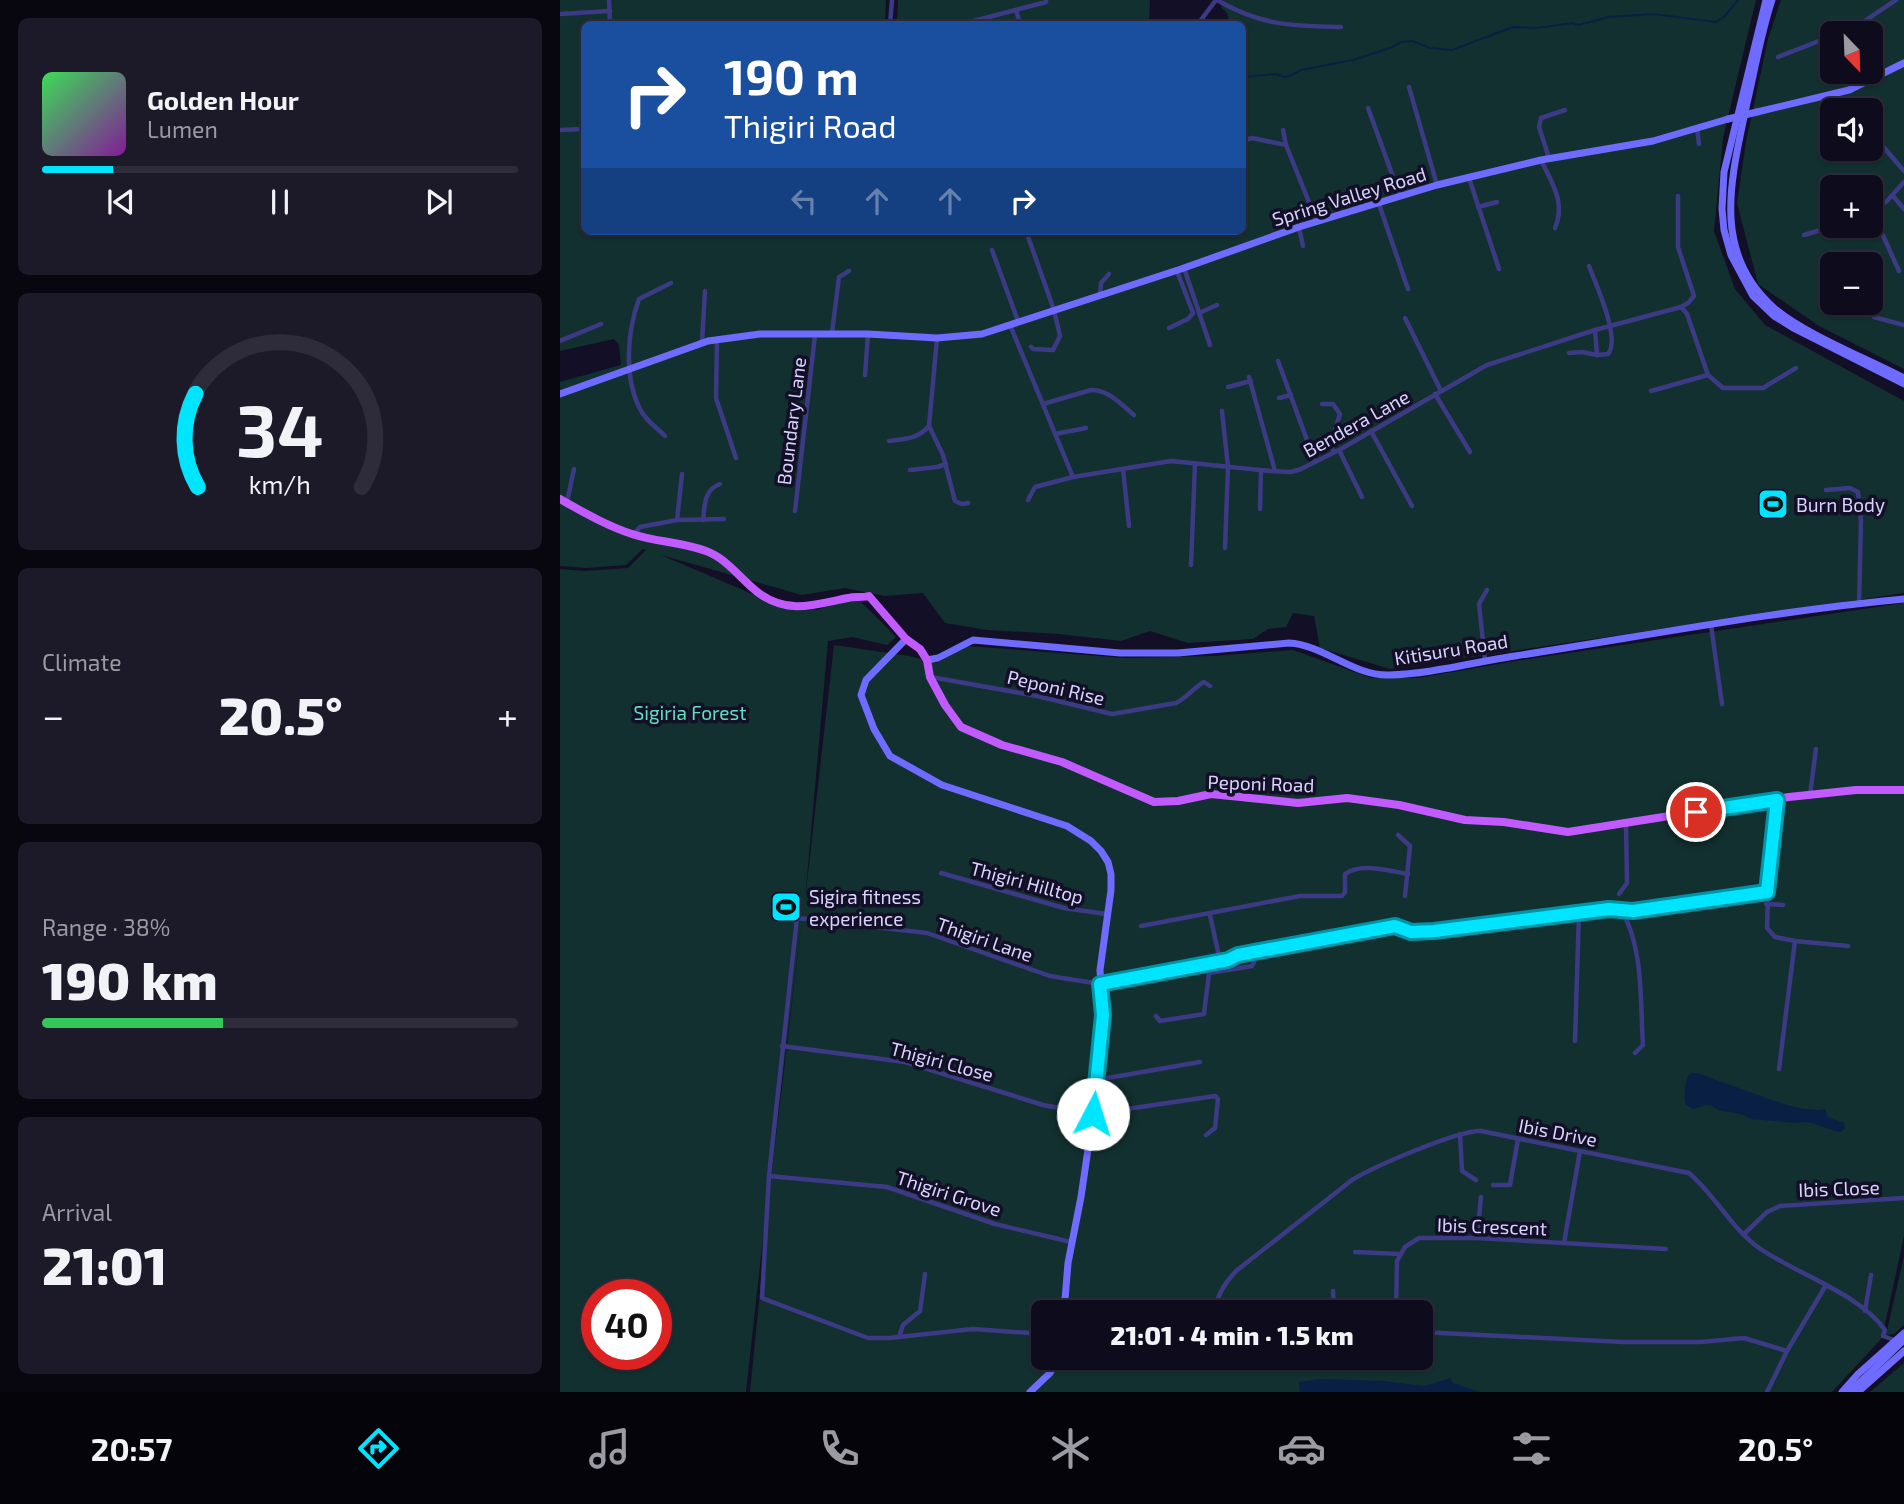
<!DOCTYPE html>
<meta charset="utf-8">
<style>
body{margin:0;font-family:"Exo 2",sans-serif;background:#1c1929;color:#f1f3f6;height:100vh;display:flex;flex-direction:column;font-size:26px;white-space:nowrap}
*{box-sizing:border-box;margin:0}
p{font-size:23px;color:#9b9ba3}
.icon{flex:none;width:38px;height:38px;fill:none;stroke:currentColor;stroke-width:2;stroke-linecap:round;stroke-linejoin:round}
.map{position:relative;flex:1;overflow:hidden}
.details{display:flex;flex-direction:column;gap:18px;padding:18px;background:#08060f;width:560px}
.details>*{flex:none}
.guide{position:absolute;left:21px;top:21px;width:665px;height:214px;border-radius:10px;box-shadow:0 2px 5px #0004,0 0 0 2px #2e2b3b;background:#1a4fa0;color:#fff;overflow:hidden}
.needle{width:46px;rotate:157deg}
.controls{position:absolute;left:1260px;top:21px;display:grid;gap:14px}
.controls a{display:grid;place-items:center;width:63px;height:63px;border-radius:10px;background:#0e0b1c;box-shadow:0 2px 5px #0004,0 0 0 2px #2e2b3b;font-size:35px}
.speed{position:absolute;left:21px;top:1279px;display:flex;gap:14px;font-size:35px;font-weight:700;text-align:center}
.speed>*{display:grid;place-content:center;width:91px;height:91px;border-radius:50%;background:#0e0b1c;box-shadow:0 2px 5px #0004,0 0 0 2px #2e2b3b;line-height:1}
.speed .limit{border:10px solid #d22;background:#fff;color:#111}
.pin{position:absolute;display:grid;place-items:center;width:60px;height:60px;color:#fff;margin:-30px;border:4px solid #fff;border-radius:50%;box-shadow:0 2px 7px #0007}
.me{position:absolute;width:77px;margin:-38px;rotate:5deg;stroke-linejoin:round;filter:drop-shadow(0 0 5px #0008)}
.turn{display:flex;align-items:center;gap:24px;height:147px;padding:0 28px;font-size:32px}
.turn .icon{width:91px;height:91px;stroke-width:2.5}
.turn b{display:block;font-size:49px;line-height:60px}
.lanes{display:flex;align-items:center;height:66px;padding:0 28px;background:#0003;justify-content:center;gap:35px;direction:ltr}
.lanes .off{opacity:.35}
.big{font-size:52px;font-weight:800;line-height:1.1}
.details .widget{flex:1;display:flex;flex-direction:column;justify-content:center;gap:10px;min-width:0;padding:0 24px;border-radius:10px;background:#1c1929}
.details .dial{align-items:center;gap:0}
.dial svg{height:182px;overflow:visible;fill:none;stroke:#2e2b3b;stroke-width:7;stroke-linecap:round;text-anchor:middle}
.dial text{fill:#f1f3f6;stroke:none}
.song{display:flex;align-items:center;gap:21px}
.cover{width:84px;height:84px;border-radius:10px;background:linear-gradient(135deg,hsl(130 70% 55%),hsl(290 70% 35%))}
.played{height:7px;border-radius:4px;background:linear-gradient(90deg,#00e5ff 15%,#2e2b3b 15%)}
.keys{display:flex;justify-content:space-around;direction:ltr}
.heat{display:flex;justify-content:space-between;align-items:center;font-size:38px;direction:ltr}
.charge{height:10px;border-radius:5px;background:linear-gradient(90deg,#34c759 38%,#2e2b3b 0)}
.trip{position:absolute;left:471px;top:1300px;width:402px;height:70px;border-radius:10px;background:#0e0b1c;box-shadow:0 2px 5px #0004,0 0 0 2px #2e2b3b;font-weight:800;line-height:70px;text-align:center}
.dock{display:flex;height:112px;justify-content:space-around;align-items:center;background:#06040b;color:#9b9ba3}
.dock .icon{width:49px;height:49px}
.dock .on{color:#00e5ff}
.dock b{font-size:32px;color:#f1f3f6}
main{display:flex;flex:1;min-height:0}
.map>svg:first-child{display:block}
</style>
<main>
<section class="details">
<div class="widget">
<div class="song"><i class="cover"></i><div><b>Golden Hour</b><p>Lumen</p></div></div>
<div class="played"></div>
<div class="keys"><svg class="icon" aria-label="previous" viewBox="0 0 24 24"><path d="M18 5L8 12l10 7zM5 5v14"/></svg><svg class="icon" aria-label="pause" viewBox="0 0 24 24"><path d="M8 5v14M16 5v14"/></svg><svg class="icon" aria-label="next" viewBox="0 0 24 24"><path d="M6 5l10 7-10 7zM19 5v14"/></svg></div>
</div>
<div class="widget dial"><svg viewBox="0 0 100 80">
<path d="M14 69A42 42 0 1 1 86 69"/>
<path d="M14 69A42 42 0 0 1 13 28" stroke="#00e5ff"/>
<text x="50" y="56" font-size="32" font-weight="700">34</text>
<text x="50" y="72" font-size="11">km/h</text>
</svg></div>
<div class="widget"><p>Climate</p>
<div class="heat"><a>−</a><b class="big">20.5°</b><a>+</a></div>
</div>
<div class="widget"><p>Range · 38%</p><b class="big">190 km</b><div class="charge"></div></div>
<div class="widget"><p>Arrival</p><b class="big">21:01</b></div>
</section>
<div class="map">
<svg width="1344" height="1392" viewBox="0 0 1344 1392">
<rect width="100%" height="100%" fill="#130f26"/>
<!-- green -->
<g fill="#12302f" fill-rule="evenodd">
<path d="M0,0H326L325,24H24V231H682V24H670L667,13L661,7L663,0H1196L1163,138L1154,231L1175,289L1205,325L1344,401V593L830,669L760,648L754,616L733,613L726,627L708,629L693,639L628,643L590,631L561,641L499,634L427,630L385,623L363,593L325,596L285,588L242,595L101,555L225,608L257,610L287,600H299L336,637L327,645L292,637L268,641L245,900L274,645L349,656L377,663L407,646L565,658L654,656L733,650L811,678H858L956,661L1344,603V1236L1322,1338L1272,1392H190L213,1161L242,920L210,1175L186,1392H0V569L25,571L68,568L86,550L83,549L66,565L26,568L0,566V382L61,365L59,345L54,339L0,351ZM37,1295H96V1354H37ZM483,1312H861V1358H483Z"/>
<path d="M338,0H590L589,24H337Z"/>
<path d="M1221,0H1344V369L1259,326L1198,284L1177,203L1186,142L1208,39ZM1272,33H1311V72H1272ZM1272,110H1311V149H1272ZM1272,187H1311V226H1272ZM1272,264H1311V303H1272Z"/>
<path d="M1344,1256V1325L1334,1334L1326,1335Z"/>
<path d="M1344,1363V1392H1310Z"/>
</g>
<!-- water -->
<g fill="#0a1f44">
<path d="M1133,1073C1143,1073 1150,1078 1159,1081C1184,1089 1242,1115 1265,1109L1268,1117L1284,1123L1285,1128L1281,1132C1266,1130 1252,1119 1237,1123L1190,1119L1184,1115L1158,1110L1152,1106L1146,1105L1133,1109L1126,1105C1123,1095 1125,1083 1129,1074Z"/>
<path d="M890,1378L893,1383L920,1392H740L739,1382L762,1379L823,1381L865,1386Z"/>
</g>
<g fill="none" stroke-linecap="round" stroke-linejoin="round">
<!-- stream -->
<path stroke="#0a1f44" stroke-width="2" d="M682,77L717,74L724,77L730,76L741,70L793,60L833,47L841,42L853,41L870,48L892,50L953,27L977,28L1012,23L1019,25L1048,17L1093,14L1156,22L1164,17L1178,0"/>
<!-- street -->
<g stroke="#3d3a85" stroke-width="4.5">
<path d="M49,0L50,24"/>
<path d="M657,0C702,26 731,26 781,27"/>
<path d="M456,10L460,24"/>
<path d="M0,14L50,11"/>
<path d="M330,24L332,0"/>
<path d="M393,24L406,23L486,2V0"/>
<path d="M638,24L656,0"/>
<path d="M1278,33L1303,22L1336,0"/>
<path d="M1218,57L1272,36"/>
<path d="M849,87L877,185"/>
<path d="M808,108L840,196"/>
<path d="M1137,128L1139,144"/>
<path d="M0,130L24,129"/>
<path d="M723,130L726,145"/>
<path d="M1315,137L1344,171"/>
<path d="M682,141L692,138L726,145L757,222"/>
<path d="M989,158L979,127L981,118L1005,110"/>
<path d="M981,160C992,183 1006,203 995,228"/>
<path d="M909,178L939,269"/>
<path d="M1333,196L1344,209"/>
<path d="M819,204L848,289"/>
<path d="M918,207L937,202"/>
<path d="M1312,211L1339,271"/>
<path d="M1312,212L1327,201L1344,182"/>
<path d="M739,228L743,246"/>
<path d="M466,231L494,310L500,336L493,350L473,349L471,347"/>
<path d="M1244,235L1274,226"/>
<path d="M432,250L458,321"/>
<path d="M1029,266C1036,285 1061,338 1048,354L1037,355"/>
<path d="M624,268L650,345"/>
<path d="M540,294L541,283L549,274"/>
<path d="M1121,307L1127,314L1148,375"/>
<path d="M639,313L657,305"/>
<path d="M1314,317L1344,325"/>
<path d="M845,318L881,391"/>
<path d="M450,325L513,477L611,461L710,471L731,472L741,469L779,450L927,365L1035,330L1121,307L1128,303L1134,296L1118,247V196"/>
<path d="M609,328L628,319L633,313L617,271"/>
<path d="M272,333L279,277L289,271"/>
<path d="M157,340L156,398L176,458"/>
<path d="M0,341L41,324"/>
<path d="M142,342L145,291"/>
<path d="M1009,353L1022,352L1037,355L1035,330"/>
<path d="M718,361L755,462"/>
<path d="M305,375L308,334"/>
<path d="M689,377L715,471"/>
<path d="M668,387L691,381"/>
<path d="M1091,391L1148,375L1163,388H1203L1236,368"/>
<path d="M875,394L910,452"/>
<path d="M719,398L731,395"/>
<path d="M483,404L531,390C549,390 561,404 574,415"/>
<path d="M762,404H773L780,414L770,445L774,452"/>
<path d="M662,411L668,467L665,548"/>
<path d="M369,426L383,455L395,501L402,504L408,503"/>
<path d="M811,431L852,506"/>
<path d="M495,434L526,428"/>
<path d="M105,436C96,427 84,419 79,407C64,376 67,332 79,299L111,283"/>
<path d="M329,441C345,439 358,439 369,426L377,338"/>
<path d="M779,450L802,497"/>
<path d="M563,469L569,526"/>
<path d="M350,470L377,467L386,464"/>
<path d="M1266,490L1290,488L1298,492L1301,521L1299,604"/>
<path d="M468,500L475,487L513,477"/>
<path d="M7,502L14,469"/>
<path d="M700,509L701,470"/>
<path d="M235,511L255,335"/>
<path d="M117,520L122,474"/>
<path d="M143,520C145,504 144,490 160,484"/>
<path d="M74,534L80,527L117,520L164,519"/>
<path d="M631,565L635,464"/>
<path d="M1151,625L1162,704"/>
<path d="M925,660L919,604L927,590"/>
<path d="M371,677L477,696L552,714L616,703C628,697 633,688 644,682L650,686"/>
<path d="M1250,795L1256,749"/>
<path d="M1217,800L1209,863L1207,928L1215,937L1235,941L1288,946"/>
<path d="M838,835L850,846L845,896"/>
<path d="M381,873L504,908L546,914"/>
<path d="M1059,894L1067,883L1066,823"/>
<path d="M1206,904L1223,905"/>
<path d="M1062,911C1084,950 1080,1002 1083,1045L1075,1053"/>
<path d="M650,915L660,961"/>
<path d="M581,926L740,896H782L785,892V874C800,862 830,871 848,874"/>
<path d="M596,1016L600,1021L644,1014L649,973L692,966L694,962L693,952"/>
<path d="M1015,1041L1019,912"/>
<path d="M222,1046L345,1062L483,1105L533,1114L655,1096L658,1099L655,1128L646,1135"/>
<path d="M1219,1069L1235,941"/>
<path d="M536,1080L640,1062"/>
<path d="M900,1134L902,1171L916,1180"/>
<path d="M209,1176L327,1187L435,1224L511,1242"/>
<path d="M933,1185H950L958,1139"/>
<path d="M1184,1234L1207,1212L1220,1206L1344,1198"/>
<path d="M917,1238L921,1197"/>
<path d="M1004,1243L1020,1151"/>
<path d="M795,1252L840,1254"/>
<path d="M773,1291L774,1312"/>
<path d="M1305,1311L1311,1275"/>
<path d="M657,1312C654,1297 666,1282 676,1271L792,1180C813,1167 898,1130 921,1131L1129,1173C1155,1195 1171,1228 1199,1248C1235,1273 1300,1294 1325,1330L1323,1336L1334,1340"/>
<path d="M836,1312L837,1261L845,1247L859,1238H917L1106,1249"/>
<path d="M861,1332L1063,1342H1140L1184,1338L1227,1351"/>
<path d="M483,1334L413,1329L329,1338H308L202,1298L209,1176L237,918L367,933L490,976L540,984L668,960L678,955L835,926L851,931H874L1050,909L1073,911L1207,892"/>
<path d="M339,1337L343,1325L360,1311L365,1274"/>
<path d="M1207,1392L1227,1351L1266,1285"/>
</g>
<!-- secondary -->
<g stroke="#6f6bff" stroke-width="7">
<path d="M1206,0L1164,172L1162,209L1164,230L1171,255L1193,296L1214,316L1235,329L1344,384"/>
<path d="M1212,0C1201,33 1195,69 1187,103C1172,176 1150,250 1213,307C1244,334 1306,358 1344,378"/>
<path d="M1197,112L1289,90L1344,63"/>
<path d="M0,394L148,341L200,334H308L377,338L422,334L621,269L739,227L877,185L981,160L1093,141L1168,119"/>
<path d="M346,639L306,680L301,695L314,729L330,756L382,785L507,826L531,841L541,851L548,862L551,874V890L540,970L543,1015L532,1122L521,1197L508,1263L504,1312"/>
<path d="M367,660L378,658L413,640L560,653H618L729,643C764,645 793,676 829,675C870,674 915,662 955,656C1085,636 1214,611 1344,599"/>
<path d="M470,1392L490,1373L498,1358"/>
<path d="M1282,1392L1298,1374L1344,1333"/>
<path d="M1290,1392L1344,1340"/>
<path d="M1298,1392L1344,1351"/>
</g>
<!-- primary -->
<path stroke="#c25bff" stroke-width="8" d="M0,499C23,512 47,526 72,534C96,542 122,542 146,551C168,559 181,580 200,594C230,615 256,604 288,598C295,596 302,598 309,596L346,639L360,649L367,660L370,677L385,705L401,727L442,745L502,762L594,802L618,801L651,794L738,803L787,798L839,805L905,820L944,822L1008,832L1229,797L1296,790H1344"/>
<!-- secondary-bridge -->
<path stroke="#6f6bff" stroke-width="7" d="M1168,119L1197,112"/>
</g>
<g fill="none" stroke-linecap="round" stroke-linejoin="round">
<!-- route casing -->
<g stroke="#0095a6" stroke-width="18">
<path id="route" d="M533,1114L543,1015L540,984L668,960L678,955L835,926L851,932L874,931L1049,909L1073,911L1207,892L1217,800L1136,812"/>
</g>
<!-- route -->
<use href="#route" stroke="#00e5ff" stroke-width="12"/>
</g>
<!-- icons -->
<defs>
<g id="stadium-square" transform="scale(1.575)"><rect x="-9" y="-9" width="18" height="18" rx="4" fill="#00e5ff" stroke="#130f26"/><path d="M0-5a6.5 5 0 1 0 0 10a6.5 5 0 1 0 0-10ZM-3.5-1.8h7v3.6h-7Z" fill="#111"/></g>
</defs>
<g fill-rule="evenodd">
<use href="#stadium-square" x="1213" y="504"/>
<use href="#stadium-square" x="226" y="907"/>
</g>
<g text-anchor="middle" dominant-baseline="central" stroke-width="7" stroke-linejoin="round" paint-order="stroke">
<!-- street labels -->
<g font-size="19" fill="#d9d4ff" stroke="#130f26">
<text transform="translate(789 196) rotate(-17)">Spring Valley Road</text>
<text transform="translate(231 421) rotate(-83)">Boundary Lane</text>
<text transform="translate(796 423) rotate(-29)">Bendera Lane</text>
<text transform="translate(891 649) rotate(-9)">Kitisuru Road</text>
<text transform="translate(496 687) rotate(13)">Peponi Rise</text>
<text transform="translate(701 783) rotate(2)">Peponi Road</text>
<text transform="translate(467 882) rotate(15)">Thigiri Hilltop</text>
<text transform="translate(425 939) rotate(19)">Thigiri Lane</text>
<text transform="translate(382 1061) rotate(15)">Thigiri Close</text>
<text transform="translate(998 1132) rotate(11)">Ibis Drive</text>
<text transform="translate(1279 1188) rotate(-2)">Ibis Close</text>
<text transform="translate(389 1193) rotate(18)">Thigiri Grove</text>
<text transform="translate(932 1226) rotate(2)">Ibis Crescent</text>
</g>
<!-- poi labels -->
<g font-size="19" fill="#d9d4ff" stroke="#130f26" text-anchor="start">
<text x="1236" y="504">Burn Body</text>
<text x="249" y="896">Sigira fitness<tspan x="249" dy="22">experience</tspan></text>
</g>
<!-- park labels -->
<g font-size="19" fill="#5fe0c0" stroke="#130f26">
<text x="130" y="712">Sigiria Forest</text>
</g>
</g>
</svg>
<div class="controls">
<a><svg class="needle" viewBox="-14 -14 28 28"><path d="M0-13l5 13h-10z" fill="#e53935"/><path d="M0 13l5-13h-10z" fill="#9b9ba3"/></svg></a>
<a><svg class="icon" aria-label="sound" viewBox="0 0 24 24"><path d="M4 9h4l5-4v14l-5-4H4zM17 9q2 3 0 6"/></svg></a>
<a>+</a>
<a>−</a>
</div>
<div class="speed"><div class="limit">40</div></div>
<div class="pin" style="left:1136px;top:812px;background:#d93025"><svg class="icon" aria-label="arrive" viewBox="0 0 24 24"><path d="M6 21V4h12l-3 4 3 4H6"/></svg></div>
<svg class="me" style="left:533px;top:1114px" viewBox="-20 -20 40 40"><circle r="19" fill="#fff"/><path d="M0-13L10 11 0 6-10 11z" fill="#00e5ff"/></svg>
<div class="trip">21:01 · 4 min · 1.5 km</div>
<div class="guide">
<div class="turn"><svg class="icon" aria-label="right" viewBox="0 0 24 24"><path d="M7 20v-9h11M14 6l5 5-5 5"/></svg><div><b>190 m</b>Thigiri Road</div></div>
<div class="lanes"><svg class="icon off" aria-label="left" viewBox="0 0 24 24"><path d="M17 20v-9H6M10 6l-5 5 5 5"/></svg><svg class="icon off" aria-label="ahead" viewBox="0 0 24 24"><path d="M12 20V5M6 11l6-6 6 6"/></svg><svg class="icon off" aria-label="ahead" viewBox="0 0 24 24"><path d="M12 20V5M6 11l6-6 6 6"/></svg><svg class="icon" aria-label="right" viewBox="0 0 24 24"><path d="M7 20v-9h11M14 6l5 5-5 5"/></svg></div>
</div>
</div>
</main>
<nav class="dock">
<b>20:57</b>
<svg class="icon on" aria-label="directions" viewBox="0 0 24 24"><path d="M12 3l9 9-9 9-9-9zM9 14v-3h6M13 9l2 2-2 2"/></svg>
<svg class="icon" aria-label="music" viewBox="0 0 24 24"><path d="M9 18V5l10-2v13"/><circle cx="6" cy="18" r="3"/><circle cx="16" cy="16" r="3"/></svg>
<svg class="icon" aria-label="phone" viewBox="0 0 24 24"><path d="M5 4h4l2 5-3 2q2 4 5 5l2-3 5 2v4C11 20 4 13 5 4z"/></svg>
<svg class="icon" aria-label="climate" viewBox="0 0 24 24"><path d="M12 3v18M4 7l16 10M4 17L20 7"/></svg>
<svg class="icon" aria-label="car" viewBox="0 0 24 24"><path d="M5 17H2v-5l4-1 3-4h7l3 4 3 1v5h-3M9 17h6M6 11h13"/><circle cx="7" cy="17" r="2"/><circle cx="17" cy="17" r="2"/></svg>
<svg class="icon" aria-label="filters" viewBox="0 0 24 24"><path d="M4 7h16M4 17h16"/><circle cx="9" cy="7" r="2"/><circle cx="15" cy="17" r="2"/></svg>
<b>20.5°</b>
</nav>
